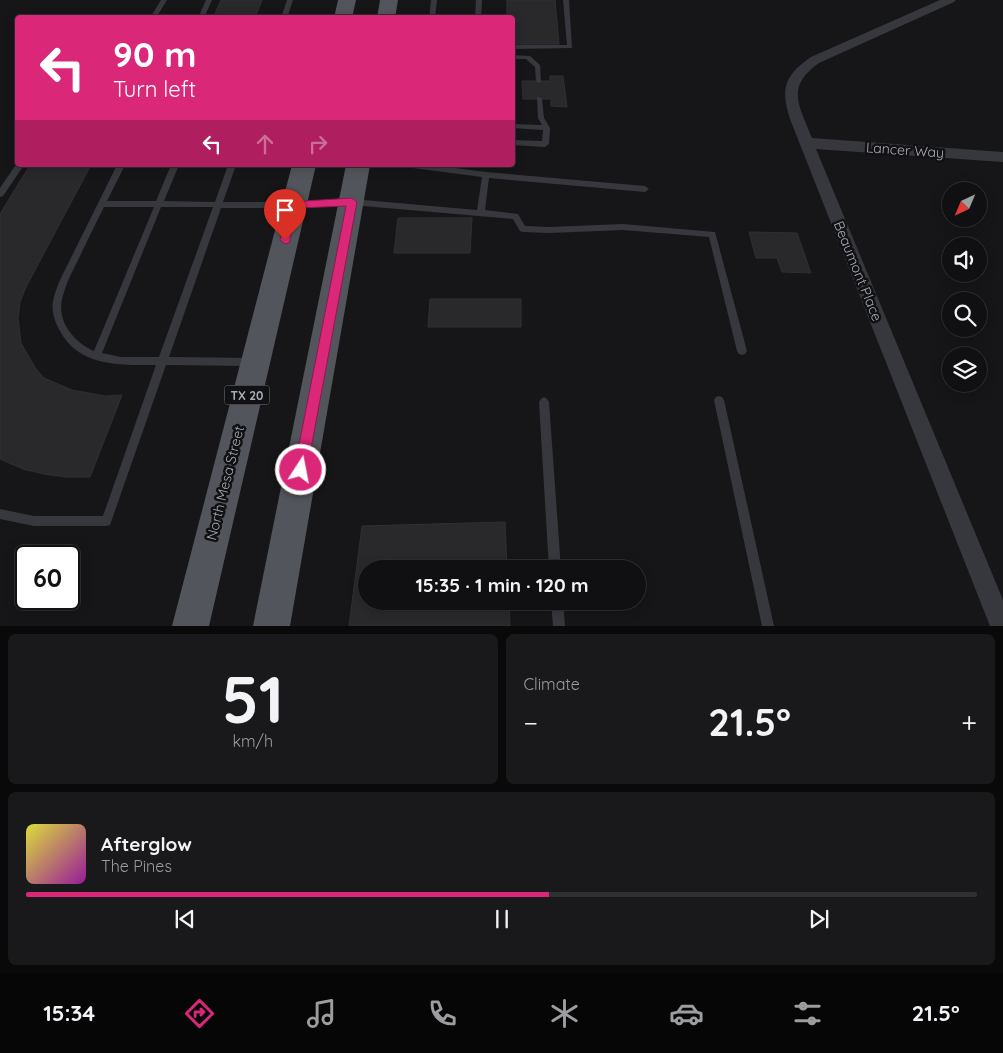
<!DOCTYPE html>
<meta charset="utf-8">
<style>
body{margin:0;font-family:Quicksand,sans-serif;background:#19191b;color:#f1f3f6;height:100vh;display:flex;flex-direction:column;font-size:19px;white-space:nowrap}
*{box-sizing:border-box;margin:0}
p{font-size:16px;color:#9c9d9f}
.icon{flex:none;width:28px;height:28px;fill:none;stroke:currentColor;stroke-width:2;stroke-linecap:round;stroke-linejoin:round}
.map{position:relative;height:626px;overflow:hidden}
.drawer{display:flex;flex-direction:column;gap:8px;padding:8px;background:#09090a;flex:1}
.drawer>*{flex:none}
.hud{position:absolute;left:15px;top:15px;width:500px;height:152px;border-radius:5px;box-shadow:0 2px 12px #0003,0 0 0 1px #303032;background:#db2777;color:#fff;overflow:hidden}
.needle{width:32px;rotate:224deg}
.controls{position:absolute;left:942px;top:182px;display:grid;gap:10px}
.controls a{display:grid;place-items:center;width:45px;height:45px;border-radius:50%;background:#101012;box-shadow:0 2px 12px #0003,0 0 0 1px #303032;font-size:25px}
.speed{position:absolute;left:15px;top:545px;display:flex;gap:10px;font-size:25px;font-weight:700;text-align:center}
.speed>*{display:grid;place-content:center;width:65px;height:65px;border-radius:50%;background:#101012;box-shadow:0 2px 12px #0003,0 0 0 1px #303032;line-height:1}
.speed .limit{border:2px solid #111;border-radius:8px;background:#fff;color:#111}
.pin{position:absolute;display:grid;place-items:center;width:42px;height:42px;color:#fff;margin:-51px -21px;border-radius:50% 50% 50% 0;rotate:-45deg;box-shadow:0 0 5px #0007}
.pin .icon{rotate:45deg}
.me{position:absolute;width:55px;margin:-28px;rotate:11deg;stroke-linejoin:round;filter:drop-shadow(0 0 4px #0008)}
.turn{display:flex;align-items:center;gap:18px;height:105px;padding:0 15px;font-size:22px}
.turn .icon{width:65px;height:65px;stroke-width:2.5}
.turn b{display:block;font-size:35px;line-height:42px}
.lanes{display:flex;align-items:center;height:48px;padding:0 15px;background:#0003;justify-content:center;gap:25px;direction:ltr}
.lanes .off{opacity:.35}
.big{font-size:38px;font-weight:700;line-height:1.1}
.drawer .card{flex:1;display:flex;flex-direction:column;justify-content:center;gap:8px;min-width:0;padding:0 18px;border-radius:8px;background:#19191b}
.drawer .dial{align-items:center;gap:0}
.dial b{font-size:65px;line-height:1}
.song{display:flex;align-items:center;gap:15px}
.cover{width:60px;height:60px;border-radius:8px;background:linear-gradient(135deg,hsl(60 70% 55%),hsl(300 70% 35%))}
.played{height:5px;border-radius:2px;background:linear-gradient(90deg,#db2777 55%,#303032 55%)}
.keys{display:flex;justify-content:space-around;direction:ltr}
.heat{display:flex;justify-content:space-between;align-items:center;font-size:28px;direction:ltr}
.drawer .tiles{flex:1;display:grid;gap:8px;grid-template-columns:1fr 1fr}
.card:last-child{grid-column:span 2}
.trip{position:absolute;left:358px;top:560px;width:288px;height:50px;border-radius:25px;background:#101012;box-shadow:0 2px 12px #0003,0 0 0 1px #303032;font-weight:700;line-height:50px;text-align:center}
.dock{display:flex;height:80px;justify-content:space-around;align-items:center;background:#060607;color:#9c9d9f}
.dock .icon{width:35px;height:35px}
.dock .selected{color:#db2777}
.dock b{font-size:22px;color:#f1f3f6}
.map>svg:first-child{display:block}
</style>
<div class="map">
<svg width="1003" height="626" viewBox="0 0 1003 626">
<rect width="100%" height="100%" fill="#161618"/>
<!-- building -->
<g fill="#29292c" stroke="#303034">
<path d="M221,0H262L255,18H213Z"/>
<path d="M507,0H555L559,44H512V18H507Z"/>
<path d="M550,76H563L567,107L551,106V99H523L522,81H550Z"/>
<path d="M30,165H91L26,287L20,302L18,318L21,343L36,369L44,378L72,390L105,396L122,395L90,477H65L44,474L23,469L0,459V214Z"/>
<path d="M398,218H472L470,253H394Z"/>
<path d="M749,232L797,233L811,273L782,272L777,258H756Z"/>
<path d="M430,299H521V327H428Z"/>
<path d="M505,522L507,569H366V601H509L510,626H349L362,526Z"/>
</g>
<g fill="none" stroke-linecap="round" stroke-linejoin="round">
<!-- lane -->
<g fill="#37383d" fill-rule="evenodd">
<path d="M161,0H167L156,18H150Z"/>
<path d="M206,0H212L204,18H198Z"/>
<path d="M287,0H293L287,18H281Z"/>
<path d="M431,0H437L435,18H429Z"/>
<path d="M476,0H482L481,18H475Z"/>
<path d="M563,0H569L572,48L512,49V45H567Z"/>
<path d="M512,55L530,56L540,65L541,82L539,83L536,81L535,67L526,59H512Z"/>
<path d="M537,97H539L542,99L544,118L550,128L549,144L545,147L512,145V140L542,141L543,130L512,128V124L542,125L538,118Z"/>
<path d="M17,163L18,165H24L3,196L0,197V188Z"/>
<path d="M117,165H125L107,201H156L171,165H179L164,201L215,202L228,165H236L223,202H294L352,199L477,210L482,177L413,168L409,165H432L486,172L645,186L649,189L645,192L489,178L485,210L518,214L525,226L549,227L623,224L715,232L747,351L745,354L742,355L739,354L737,351L709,237L623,230L549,233L523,232L520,231L513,219L352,205L294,208H221L169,357L252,358L255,359L257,362L255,365L252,366L166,365L110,525L106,526H34L0,519V509L34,516H103L156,365C120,365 79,367 60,331C55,322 51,311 53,301C54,295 57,288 59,282ZM104,207H154L94,351C74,342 57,322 62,299C66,283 73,270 80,256C88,239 96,223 104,207ZM161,207H213L159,357H121L102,353Z"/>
<path d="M719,396L722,397L724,400L774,626H762L714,400L716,397Z"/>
<path d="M544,397L547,399L549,402L561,569H549L539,402L541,399Z"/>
<path d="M551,601H563L565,626H553Z"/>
</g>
<!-- street -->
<path fill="#37383d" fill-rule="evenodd" d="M940,0H956L954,2L819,63C785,87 799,105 812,138L1003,152V162L816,149L1003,600V626H990L790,119C780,88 785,75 811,57Z"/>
<!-- primary -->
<g fill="#53555c" fill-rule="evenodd">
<path d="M338,0H356L352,18H334Z"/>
<path d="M380,0H398L395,18H377Z"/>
<path d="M292,165H316L209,626H172Z"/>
<path d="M346,165H370L290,626H253Z"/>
</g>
</g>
<!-- route -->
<path fill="#db2777" stroke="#8e194d" d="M352,198L357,202L307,470L305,475L301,477L296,475L294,470L346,206L298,208L289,243L285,244L280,240L290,202Z"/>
<g text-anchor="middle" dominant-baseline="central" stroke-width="5" stroke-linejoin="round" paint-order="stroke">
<!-- shield labels -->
<rect fill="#111113" stroke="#7b7e86" stroke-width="1" x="224.5" y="385.5" width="45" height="19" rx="4"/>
<g font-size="12" font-weight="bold" fill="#a8adb8">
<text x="247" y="395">TX 20</text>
</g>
<!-- street labels -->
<g font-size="14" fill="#a8adb8" stroke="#111113">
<text transform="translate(905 150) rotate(4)">Lancer Way</text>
<text transform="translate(858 271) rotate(68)">Beaumont Place</text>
<text transform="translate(225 483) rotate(-76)">North Mesa Street</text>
</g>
</g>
</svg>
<div class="controls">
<a><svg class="needle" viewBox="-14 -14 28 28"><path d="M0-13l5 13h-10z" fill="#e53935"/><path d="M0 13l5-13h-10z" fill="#9c9d9f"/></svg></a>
<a><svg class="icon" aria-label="sound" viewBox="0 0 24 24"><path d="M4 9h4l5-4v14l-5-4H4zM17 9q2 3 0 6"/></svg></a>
<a><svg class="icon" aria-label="search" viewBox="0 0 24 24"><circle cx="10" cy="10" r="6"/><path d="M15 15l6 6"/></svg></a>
<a><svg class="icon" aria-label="layers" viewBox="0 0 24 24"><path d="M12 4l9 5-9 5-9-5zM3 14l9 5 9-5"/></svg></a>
</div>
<div class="speed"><div class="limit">60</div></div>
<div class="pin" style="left:285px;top:240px;background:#d93025"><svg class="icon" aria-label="arrive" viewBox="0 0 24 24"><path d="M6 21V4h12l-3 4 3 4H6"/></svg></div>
<svg class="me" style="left:301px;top:470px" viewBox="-20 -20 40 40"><circle r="17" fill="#db2777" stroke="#fff" stroke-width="3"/><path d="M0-11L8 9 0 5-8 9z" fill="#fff"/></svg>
<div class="trip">15:35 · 1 min · 120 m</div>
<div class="hud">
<div class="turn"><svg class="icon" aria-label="left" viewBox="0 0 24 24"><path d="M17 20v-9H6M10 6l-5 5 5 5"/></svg><div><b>90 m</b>Turn left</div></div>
<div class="lanes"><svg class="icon" aria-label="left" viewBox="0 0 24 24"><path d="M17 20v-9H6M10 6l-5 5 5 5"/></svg><svg class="icon off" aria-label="ahead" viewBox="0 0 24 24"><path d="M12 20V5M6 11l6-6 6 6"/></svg><svg class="icon off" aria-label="right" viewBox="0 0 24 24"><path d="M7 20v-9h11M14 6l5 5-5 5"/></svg></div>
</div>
</div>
<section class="drawer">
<div class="tiles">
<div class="card dial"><b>51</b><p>km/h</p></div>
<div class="card"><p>Climate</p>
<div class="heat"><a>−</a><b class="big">21.5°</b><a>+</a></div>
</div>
<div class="card">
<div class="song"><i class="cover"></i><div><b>Afterglow</b><p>The Pines</p></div></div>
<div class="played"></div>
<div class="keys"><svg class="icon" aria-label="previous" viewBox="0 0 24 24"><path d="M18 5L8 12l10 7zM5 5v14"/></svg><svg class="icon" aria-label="pause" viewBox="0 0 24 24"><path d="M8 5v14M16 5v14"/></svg><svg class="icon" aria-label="next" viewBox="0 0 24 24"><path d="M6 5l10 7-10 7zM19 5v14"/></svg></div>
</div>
</div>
</section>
<nav class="dock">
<b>15:34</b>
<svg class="icon selected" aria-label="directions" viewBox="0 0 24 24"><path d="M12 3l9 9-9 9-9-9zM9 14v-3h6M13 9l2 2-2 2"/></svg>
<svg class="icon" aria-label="music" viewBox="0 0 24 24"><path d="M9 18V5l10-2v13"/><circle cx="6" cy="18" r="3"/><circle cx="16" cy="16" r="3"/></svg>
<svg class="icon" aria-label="phone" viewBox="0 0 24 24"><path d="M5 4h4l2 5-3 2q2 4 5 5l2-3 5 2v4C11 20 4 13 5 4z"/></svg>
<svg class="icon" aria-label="climate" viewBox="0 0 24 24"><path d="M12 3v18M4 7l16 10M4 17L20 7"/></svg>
<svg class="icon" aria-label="car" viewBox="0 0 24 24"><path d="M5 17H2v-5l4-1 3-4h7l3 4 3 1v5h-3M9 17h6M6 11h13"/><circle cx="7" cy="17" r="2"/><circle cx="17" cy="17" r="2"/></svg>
<svg class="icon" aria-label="filters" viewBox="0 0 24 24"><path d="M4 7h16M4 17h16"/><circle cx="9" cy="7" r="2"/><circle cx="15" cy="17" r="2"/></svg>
<b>21.5°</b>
</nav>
